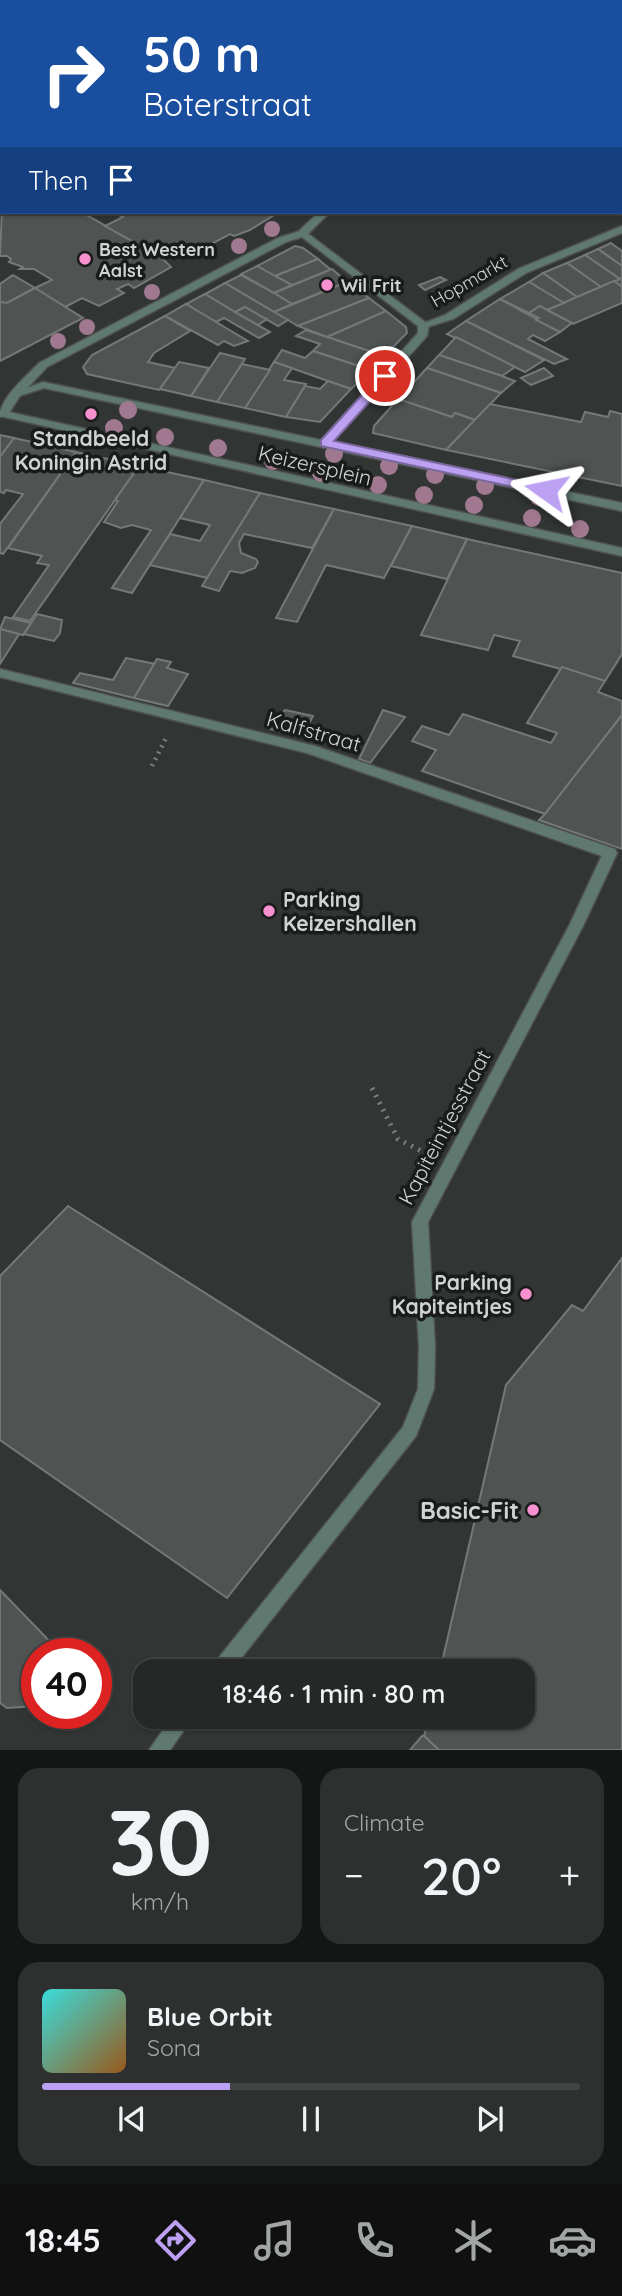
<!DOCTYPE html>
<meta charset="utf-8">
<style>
body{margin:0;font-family:Quicksand,sans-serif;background:#2d302e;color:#f1f3f6;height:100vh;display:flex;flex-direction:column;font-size:26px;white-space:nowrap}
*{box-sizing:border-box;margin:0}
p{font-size:23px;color:#a3a6a7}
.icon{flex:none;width:38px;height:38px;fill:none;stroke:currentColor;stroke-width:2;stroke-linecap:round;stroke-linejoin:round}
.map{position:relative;height:1750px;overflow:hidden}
.details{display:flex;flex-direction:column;gap:18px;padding:18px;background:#141615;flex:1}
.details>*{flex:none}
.banner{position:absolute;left:0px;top:0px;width:623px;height:214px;box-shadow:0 2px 5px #0004,0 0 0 2px #424443;background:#1a4fa0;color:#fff;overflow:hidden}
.speed{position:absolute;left:21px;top:1638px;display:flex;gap:14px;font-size:35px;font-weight:700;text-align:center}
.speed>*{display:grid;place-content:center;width:91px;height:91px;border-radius:50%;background:#252826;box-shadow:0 2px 5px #0004,0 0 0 2px #424443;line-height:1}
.speed .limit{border:10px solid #d22;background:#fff;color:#111}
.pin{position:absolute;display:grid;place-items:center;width:60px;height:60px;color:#fff;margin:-30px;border:4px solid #fff;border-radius:50%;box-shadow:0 2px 7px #0007}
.me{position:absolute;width:77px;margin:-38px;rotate:282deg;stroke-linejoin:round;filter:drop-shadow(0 0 5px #0008)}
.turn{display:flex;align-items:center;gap:24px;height:147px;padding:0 28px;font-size:32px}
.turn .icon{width:91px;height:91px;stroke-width:2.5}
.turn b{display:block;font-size:49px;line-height:60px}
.then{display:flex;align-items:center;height:66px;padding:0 28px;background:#0003;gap:14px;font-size:26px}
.big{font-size:52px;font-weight:600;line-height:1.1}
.details .tile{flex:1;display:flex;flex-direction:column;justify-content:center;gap:10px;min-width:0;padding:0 24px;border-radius:21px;background:#2d302e}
.details .dial{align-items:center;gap:0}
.dial b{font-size:91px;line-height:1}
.song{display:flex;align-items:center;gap:21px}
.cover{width:84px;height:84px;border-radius:10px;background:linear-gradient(135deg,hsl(180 70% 55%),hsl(30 70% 35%))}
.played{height:7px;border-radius:4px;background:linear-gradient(90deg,#bca0f2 35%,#424443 35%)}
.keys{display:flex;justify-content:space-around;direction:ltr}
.heat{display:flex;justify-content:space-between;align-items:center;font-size:38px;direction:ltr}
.details .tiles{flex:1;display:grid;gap:18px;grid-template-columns:1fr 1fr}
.tile:last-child{grid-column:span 2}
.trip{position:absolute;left:133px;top:1659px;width:402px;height:70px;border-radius:21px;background:#252826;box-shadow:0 2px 5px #0004,0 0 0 2px #424443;font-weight:600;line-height:70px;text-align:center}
.menu{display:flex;height:112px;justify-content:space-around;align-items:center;background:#0f100f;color:#a3a6a7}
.menu .icon{width:49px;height:49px}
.menu .on{color:#bca0f2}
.menu b{font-size:32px;color:#f1f3f6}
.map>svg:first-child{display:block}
</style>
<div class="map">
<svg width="622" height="1750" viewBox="0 0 622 1750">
<rect width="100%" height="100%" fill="#313533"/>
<!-- building -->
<g fill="#4f5351" stroke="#747876" stroke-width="2">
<path d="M3,0H84L77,2Z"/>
<path d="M0,110L2,111L0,186Z"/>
<path d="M2,209V212H81L161,257L171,267L134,288L128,284L117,289L124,293L99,306L82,298L65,307L35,288L52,280L34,269H20L23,267L9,262L11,259L7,256H0Z"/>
<path d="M113,212H279L250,230L234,236L230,234L196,252L184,245L161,257L105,226L123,217Z"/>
<path d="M611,243L622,251V266L598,249Z"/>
<path d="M295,246L303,248L318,259L275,276L257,266Z"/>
<path d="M598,249L622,266V287L614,281L620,279L585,255Z"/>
<path d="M585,255L620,279L601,287L567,263Z"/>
<path d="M318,259L331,270L292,285L275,276Z"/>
<path d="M567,263L601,287L577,297L543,273Z"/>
<path d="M257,266L275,276L292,285L274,293L241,274Z"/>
<path d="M332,269L347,282L292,304L274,293Z"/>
<path d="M543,273L577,297L564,303L529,282Z"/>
<path d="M13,275L35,288L7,303L0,302V284Z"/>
<path d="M241,275L274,293L292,304L274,312L225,283Z"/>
<path d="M440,277L446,280L425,290L419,285Z"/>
<path d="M614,281L622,287V303L573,324L547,310Z"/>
<path d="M347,282L369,298L298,326L274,312Z"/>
<path d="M529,282L564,303L547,310L540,306L529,313L500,299Z"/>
<path d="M225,283L274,312L288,320L278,326L245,307L235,312L205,294Z"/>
<path d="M35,288L83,318L0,361V302L7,303Z"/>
<path d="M205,294L235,312L270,332L259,338L224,318L216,322L186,304Z"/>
<path d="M369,298L386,311L327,337L298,326Z"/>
<path d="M500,299L560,332L545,341L533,335L528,339L567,359L554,364L466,321Z"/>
<path d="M186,304L216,322L248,341L234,346L224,341L218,345L165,316Z"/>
<path d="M540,306L547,310L572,323L560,332L536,320L539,318L529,313Z"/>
<path d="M245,307L264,318L267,319L258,325L235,312Z"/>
<path d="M386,311L406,327L407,333L384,356L327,337Z"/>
<path d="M165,316L190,331L154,353L148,362L175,368L159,390L87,374L83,367L92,355Z"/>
<path d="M466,321L544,360L525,372L447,334Z"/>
<path d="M306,330L384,356L371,370L313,351L320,344L296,336Z"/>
<path d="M456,337L515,367L502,376L439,355Z"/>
<path d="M282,350L305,358L313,351L371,370L351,389L274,362Z"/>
<path d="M220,353L245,359L217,402L191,396Z"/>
<path d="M439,355L502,376L515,381L501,393L427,368Z"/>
<path d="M179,362L209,368L191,396L160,389Z"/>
<path d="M274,362L292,368L284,380L306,384L286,417L245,408Z"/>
<path d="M242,364L270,370L245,408L217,402Z"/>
<path d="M427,368L501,393L475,420L455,413L452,417L398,399Z"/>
<path d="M544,368L553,376L531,385L521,378Z"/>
<path d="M328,381L351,389L320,422L286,417L305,386L320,389Z"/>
<path d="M398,399L452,417L455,413L475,420L446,450L373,433L374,426Z"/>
<path d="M490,404L581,422L585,412L608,417L610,411L622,414V486L446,450Z"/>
<path d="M0,435L14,438L0,457Z"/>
<path d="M14,438L76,452L3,554L0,553V524L23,494L6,490L4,493L0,492V457Z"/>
<path d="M76,452L139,466L30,621L13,617L49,565L37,563L42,556L8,548Z"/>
<path d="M139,466L204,480L132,593L112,588L151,530L132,525L121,528L104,522L118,501L115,500Z"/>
<path d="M204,480L260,493L208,578L150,565L170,534L200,541L210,525L180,518Z"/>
<path d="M260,493L334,509L312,548L244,534L239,543L241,553L256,559L258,562L255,568L242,573L230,571L219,591L202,586Z"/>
<path d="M334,509L412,526L384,578L326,565L297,622L276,618Z"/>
<path d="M412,526L467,539L447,579L391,566Z"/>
<path d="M467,539L622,573V654L605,681L513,656L520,641L494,635L488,650L421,635Z"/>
<path d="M37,614L62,620L60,633L54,641L24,634Z"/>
<path d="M5,617L31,623L23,635L0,629Z"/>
<path d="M0,629L19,634L0,664Z"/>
<path d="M126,658L155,664L134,698L73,683L80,673L113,680Z"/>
<path d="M157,659L171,662L167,668L188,674L168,706L134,698Z"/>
<path d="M562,667L605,681L598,692L622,701V715L545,814L422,771L436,750L412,741L422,726L449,735L463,714L551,743L557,733L527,723Z"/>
<path d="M285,710L313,716L302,737L267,728Z"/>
<path d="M383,710L405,717L370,763L359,759Z"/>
<path d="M622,715V849L539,820L545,814Z"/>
<path d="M68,1206L380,1404L227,1598L0,1440V1276Z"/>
<path d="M622,1258V1750H439L424,1736L429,1717H523V1671H440L506,1385L572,1305L583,1311Z"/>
<path d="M0,1590L62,1654H37L35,1706L7,1708L0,1703Z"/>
<path d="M422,1736H424L439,1750H410Z"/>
</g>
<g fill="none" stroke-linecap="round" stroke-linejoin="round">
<!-- service casing -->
<g stroke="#4e5150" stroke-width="3">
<path id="service" d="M0,669L315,746L615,849L617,853L615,857H605L307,753L0,677Z"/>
</g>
<!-- pedestrian casing -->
<g stroke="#4e5150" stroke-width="3">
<g id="pedestrian">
<path d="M133,0H148L132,2Z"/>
<path d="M329,0H339V2H330Z"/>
<path d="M415,0H425V2H416Z"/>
<path d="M2,34V40L0,41V35Z"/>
<rect x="621" y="175" width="1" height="7"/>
<path d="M319,212H330L307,235H299V231Z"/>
<path d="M622,226V233L526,273L453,319L424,328L419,325L445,315L518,269Z"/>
</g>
</g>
<!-- minor casing -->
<g stroke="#4e5150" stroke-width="3">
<g id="minor">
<path d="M303,230L429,325L427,336L329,445L325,446L319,443L418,333V326L302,237L286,242L47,367L20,396L7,416L0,417C0,397 26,377 39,363L278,238Z"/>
<path d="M610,848L617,853L584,924L428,1222L435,1347L434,1389L416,1436L231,1671H211L213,1665L403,1427L418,1389L419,1347L412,1222L570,924L603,853Z"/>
<path d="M172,1717H193L170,1750H149Z"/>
</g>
</g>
<!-- tertiary casing -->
<g stroke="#4e5150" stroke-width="3">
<g id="tertiary">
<path d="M43,382L622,503V511L44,388L16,397L10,394Z"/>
<path d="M0,410L622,548V556L0,416Z"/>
</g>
</g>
<!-- path-far1 -->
<path stroke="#7a7e7c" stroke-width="4.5" stroke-dasharray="2 5" stroke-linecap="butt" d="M152,766L166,738"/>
<!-- path -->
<path stroke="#7a7e7c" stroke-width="5" stroke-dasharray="2 6" stroke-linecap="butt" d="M372,1088L398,1139L427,1154"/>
<!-- service -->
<use href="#service" fill="#5f7970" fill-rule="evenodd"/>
<!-- pedestrian -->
<use href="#pedestrian" fill="#5f7970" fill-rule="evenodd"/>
<!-- minor -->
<use href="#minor" fill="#5f7970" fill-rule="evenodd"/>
<!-- tertiary -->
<use href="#tertiary" fill="#5f7970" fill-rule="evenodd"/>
</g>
<!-- trees -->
<g fill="#a0788f">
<circle cx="272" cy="229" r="8"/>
<circle cx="239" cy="246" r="8"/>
<circle cx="152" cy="292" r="8"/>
<circle cx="87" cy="327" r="8"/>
<circle cx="58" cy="341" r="8"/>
<circle cx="128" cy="410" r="9"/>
<circle cx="114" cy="428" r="9"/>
<circle cx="165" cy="437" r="9"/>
<circle cx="218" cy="448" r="9"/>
<circle cx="334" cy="454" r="9"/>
<circle cx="273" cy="461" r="9"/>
<circle cx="389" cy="466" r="9"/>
<circle cx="321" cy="473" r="9"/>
<circle cx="435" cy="475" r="9"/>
<circle cx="378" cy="485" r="9"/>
<circle cx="485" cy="486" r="9"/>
<circle cx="424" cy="495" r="9"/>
<circle cx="539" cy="497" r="9"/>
<circle cx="474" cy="505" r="9"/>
<circle cx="532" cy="518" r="9"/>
<circle cx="580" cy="529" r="9"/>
</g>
<!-- route -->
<path fill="#bca0f2" stroke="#7a689d" stroke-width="2" d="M385,372L390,374V379L334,441L546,486L551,487V493L546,494L321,446V440L381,374Z"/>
<!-- markers -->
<g fill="#f790ce" stroke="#1a1c1b" stroke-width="2.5">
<circle cx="85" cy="259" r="7"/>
<circle cx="327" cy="285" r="7"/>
<circle cx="91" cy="414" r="7"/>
<circle cx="269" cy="911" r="7"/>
<circle cx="526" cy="1294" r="7"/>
<circle cx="533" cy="1510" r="7"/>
</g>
<g text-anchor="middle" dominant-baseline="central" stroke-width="7" stroke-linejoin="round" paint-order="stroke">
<!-- far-poi labels -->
<g font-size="18" font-weight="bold" fill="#d0d3d2" stroke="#1a1c1b" text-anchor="start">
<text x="99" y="249">Best Western<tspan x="99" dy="21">Aalst</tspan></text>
<text x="341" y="285">Wil Frit</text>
</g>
<!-- far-street labels -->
<g font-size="18" fill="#d0d3d2" stroke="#1a1c1b">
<text transform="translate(469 281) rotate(-30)">Hopmarkt</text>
</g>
<!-- poi labels -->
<g font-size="21" font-weight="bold" fill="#d0d3d2" stroke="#1a1c1b">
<text x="91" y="438">Standbeeld<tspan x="91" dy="24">Koningin Astrid</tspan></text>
<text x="283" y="899" text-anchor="start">Parking<tspan x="283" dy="24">Keizershallen</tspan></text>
<text x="512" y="1282" text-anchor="end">Parking<tspan x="512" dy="24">Kapiteintjes</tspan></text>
</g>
<!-- street labels -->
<g font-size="21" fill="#d0d3d2" stroke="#1a1c1b">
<text transform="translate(315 465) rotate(13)">Keizersplein</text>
<text transform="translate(314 731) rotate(16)">Kalfstraat</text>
<text transform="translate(444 1127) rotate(-62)">Kapiteintjesstraat</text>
</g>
<!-- near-poi labels -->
<g font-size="24" font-weight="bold" fill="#d0d3d2" stroke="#1a1c1b" text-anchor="end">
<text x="519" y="1510">Basic-Fit</text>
</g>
</g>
</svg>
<div class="speed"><div class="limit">40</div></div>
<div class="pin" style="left:385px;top:376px;background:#d93025"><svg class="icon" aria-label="arrive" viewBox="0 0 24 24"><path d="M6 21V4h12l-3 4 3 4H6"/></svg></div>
<svg class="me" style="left:546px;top:490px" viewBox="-20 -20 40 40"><path d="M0-17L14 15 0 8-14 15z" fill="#bca0f2" stroke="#fff" stroke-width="4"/></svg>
<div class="trip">18:46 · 1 min · 80 m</div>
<div class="banner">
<div class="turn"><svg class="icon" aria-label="right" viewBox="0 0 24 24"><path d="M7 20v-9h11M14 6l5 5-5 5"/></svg><div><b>50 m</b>Boterstraat</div></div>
<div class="then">Then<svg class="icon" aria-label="arrive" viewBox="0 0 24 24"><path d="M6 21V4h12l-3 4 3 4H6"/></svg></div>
</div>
</div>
<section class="details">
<div class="tiles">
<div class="tile dial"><b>30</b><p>km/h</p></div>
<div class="tile"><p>Climate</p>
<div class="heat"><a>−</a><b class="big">20°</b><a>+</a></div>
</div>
<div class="tile">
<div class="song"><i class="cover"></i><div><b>Blue Orbit</b><p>Sona</p></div></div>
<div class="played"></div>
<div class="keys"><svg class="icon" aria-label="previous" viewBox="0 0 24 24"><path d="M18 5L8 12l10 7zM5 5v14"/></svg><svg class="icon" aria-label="pause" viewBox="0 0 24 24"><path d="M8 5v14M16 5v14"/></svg><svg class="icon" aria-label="next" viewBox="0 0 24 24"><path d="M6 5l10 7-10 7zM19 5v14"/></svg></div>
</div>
</div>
</section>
<nav class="menu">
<b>18:45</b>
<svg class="icon on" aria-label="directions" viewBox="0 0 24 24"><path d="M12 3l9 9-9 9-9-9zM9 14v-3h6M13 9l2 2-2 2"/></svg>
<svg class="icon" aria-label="music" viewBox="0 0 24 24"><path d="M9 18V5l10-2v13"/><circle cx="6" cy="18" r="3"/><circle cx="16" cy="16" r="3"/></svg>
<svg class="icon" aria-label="phone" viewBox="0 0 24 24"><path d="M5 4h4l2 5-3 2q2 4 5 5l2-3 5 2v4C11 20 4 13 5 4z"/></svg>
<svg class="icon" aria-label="climate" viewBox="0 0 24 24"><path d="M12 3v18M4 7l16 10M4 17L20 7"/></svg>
<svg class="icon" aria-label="car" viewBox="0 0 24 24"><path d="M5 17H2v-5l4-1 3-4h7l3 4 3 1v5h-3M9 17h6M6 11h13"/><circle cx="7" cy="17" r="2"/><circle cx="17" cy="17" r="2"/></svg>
</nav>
